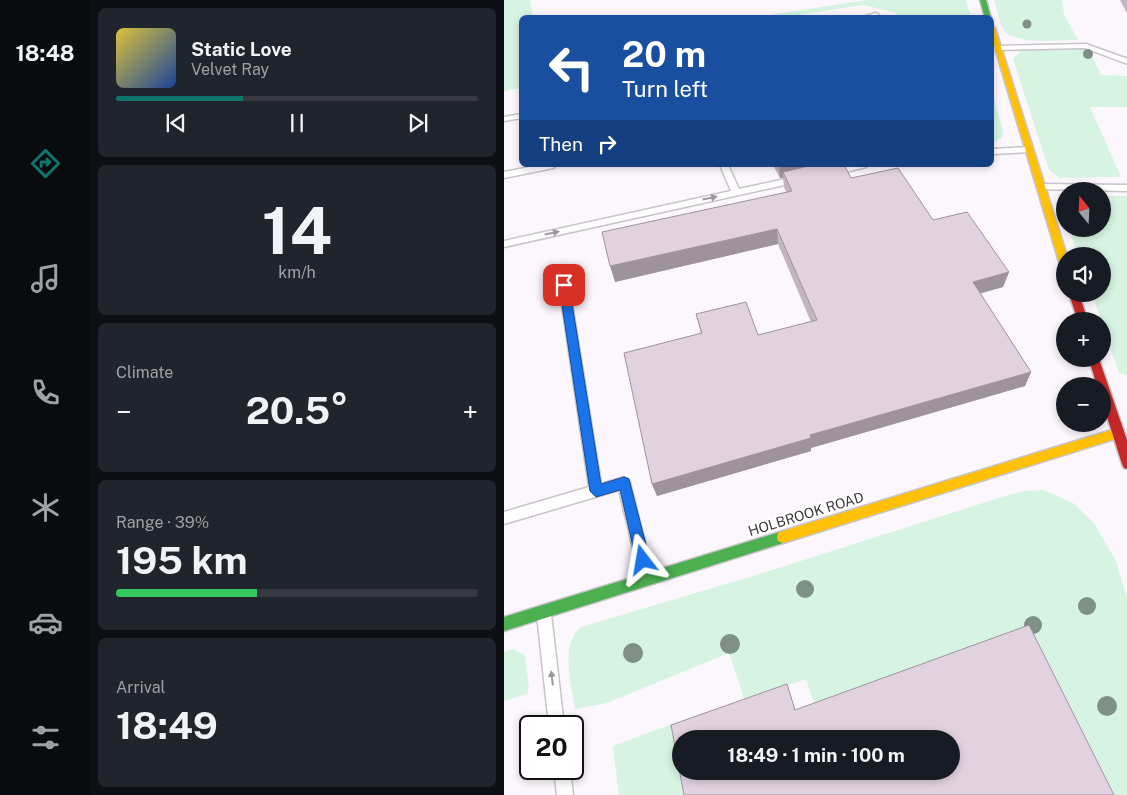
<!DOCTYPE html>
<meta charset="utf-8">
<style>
body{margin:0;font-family:"Public Sans",sans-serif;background:#20242c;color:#f1f3f6;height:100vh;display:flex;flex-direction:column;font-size:19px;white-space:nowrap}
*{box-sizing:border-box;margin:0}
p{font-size:16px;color:#9ea1a6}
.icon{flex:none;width:28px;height:28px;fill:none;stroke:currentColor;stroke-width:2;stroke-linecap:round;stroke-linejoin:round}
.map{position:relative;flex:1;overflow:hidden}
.details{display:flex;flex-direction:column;gap:8px;padding:8px;background:#0d0f14;width:414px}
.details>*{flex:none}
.banner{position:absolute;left:15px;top:15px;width:475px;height:152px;border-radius:8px;box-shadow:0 2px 8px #0003;background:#1a4fa0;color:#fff;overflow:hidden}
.needle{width:32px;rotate:342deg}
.fabs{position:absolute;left:552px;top:182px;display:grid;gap:10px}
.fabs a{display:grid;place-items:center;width:55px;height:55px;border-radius:50%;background:#171b24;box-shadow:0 2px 8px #0003;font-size:25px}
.speed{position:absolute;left:15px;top:715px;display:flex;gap:10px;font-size:25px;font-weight:700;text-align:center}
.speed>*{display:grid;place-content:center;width:65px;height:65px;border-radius:50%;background:#171b24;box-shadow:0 2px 8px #0003;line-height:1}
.speed .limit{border:2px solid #111;border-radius:8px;background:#fff;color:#111}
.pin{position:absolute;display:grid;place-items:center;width:42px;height:42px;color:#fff;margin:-21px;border-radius:10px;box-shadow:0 2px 8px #0006}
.me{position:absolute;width:55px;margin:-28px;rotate:346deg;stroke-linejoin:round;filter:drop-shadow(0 0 4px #0008)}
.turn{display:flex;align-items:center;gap:18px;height:105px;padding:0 20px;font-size:22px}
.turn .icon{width:65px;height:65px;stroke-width:2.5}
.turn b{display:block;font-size:35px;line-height:42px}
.then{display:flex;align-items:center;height:48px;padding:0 20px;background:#0003;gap:10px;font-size:19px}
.big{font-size:38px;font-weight:700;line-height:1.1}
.details .widget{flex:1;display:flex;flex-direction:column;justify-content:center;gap:8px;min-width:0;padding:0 18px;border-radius:8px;background:#20242c}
.details .dial{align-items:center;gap:0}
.dial b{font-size:65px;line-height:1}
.song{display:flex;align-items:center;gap:15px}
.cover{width:60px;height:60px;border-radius:8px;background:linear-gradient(135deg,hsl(50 70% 55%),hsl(220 70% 35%))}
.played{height:5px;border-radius:2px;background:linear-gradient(90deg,#0f766e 35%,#363941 35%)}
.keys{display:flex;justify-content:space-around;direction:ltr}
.heat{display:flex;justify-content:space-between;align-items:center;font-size:28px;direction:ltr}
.charge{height:8px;border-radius:4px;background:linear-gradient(90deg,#34c759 39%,#363941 0)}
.trip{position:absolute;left:168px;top:730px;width:288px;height:50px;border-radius:25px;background:#171b24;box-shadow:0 2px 8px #0003;font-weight:700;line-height:50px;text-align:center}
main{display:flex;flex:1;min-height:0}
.tab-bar{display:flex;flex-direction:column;width:90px;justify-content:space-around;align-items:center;background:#090b0e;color:#9ea1a6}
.tab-bar .icon{width:35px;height:35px}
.tab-bar .selected{color:#0f766e}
.tab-bar b{font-size:22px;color:#f1f3f6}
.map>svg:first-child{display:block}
</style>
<main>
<nav class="tab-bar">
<b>18:48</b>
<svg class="icon selected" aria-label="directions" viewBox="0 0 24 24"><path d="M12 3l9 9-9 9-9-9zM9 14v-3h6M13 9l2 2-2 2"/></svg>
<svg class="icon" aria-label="music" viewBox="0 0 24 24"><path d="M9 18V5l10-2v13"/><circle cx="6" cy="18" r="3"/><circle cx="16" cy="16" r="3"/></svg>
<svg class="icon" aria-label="phone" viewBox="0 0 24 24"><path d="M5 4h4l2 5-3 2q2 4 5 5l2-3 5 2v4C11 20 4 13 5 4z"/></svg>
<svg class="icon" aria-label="climate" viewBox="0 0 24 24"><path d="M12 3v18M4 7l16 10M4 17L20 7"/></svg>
<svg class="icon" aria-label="car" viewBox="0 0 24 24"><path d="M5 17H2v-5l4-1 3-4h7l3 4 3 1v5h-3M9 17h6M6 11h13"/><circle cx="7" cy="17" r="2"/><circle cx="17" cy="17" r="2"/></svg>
<svg class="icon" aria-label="filters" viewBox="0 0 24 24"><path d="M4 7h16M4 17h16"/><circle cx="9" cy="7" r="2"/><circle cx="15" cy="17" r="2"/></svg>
</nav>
<section class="details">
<div class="widget">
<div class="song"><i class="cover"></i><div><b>Static Love</b><p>Velvet Ray</p></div></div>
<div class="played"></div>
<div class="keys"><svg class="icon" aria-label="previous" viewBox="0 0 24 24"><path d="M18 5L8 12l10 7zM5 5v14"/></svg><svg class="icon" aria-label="pause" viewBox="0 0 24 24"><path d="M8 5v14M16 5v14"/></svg><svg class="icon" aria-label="next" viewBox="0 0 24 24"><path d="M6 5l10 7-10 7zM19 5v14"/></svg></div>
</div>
<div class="widget dial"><b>14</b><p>km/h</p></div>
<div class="widget"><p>Climate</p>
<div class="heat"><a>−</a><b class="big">20.5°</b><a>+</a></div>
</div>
<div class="widget"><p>Range · 39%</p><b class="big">195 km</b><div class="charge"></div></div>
<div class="widget"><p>Arrival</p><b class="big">18:49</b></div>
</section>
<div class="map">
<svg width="624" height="795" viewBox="0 0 624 795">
<rect width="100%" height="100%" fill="#fcf7fc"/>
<!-- green -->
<g fill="#d6f4e1">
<path d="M0,0H26L29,17L18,18L17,88L0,91Z"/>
<path d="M363,0H462L467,17H397L389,12L359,5L281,17H252Z"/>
<path d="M490,0H558L560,14L574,40C558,40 508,45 500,30C495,21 493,9 490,0Z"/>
<path d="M585,49L597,75L623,76V107H586L617,177L556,178L545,170L509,59L517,51L524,50Z"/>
<path d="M488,92L500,134L497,138L488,143Z"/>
<path d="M599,196H623V375L615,373L588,294H599V256H574L565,229H599Z"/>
<path d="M539,490L569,503L590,523L612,561L623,598V795H602L519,629L310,703L302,679L241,701L225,653L103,703L71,709C68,686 55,644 77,627L249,576L498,497L520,491Z"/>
<path d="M9,649L21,655L25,688L23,694L0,701V652Z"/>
<path d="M168,724L182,795H115L109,746Z"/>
</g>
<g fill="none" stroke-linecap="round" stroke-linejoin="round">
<!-- lane casing -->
<g stroke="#c8c4c9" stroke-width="3">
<g id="lane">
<path d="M372,13L375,15L374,16L355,18Z"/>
<path d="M582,44L624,59V64L581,48L493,50L489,48L493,46Z"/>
<path d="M18,114V118L0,121V117Z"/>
<path d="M525,147L529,150L528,152L488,154V149Z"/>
<path d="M36,165H53L49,168L0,178V172Z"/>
<path d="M216,165H224L235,189L294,176L298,179L294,182L0,247V241L227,191Z"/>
<path d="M348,165H363L362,167L329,175L325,172L326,170Z"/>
<path d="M537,184L624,185V191L534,189L533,187Z"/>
<path d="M60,281L65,285L97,484L120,477L124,479L126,483L150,578L148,583L143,585L138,583L136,578L115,490L0,524V512L85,487L55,285Z"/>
<path d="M40,607L45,609L47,614L60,726H45L33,614L35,609Z"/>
<path d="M50,769H66L69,795H53Z"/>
</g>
</g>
<!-- fast casing -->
<g stroke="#c8c4c9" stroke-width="3">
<g id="fast">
<path d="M476,0H482L487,18H481Z"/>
<path d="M279,531L284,533L285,537L284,541L279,543L0,631V617Z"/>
</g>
</g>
<!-- slow casing -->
<g stroke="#c8c4c9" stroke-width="3">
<g id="slow">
<path d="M488,26L491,28L563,256H561V268L556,265L488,38Z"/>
<path d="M614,428L618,429L620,433L618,437L614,438L279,543L274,541L273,537L274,533L279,531Z"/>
</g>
</g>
<!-- jam casing -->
<g stroke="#c8c4c9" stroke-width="3">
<g id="jam">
<path d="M565,294H575L584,321H574Z"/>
<path d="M585,359H595L624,443V469L620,468L618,464L599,404V386H593Z"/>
</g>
</g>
<!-- lane -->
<use href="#lane" fill="#fffeff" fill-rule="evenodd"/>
<!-- fast -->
<use href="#fast" fill="#4caf50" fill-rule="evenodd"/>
<!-- slow -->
<use href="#slow" fill="#ffc107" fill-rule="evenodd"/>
<!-- jam -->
<use href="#jam" fill="#c62828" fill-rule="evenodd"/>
</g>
<!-- trees -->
<g fill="#7f9087">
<circle cx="523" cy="24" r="4.5"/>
<circle cx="584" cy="54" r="5"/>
<circle cx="301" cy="589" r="9"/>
<circle cx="583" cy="606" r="9"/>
<circle cx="529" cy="625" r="9"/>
<circle cx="226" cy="644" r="10"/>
<circle cx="129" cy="653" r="10"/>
<circle cx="603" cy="706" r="10"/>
</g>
<!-- wall -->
<g fill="#c2b5c0">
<path d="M616,0H624V15Z"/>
<path d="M269,165H340L347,178L429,220L505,272L499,287L476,293L527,372L521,386L307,448V451L153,496L148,484L197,334L192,314L254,335L307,322L274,244L111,282L282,192L280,187L279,178H276Z"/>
</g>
<!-- shaded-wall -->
<g fill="#9e939c">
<path d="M278,165H331L279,172V178H276L275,166Z"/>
<path d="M273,229L274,244L111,282L106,266Z"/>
<path d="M505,272L499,287L464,297L469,282Z"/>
<path d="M527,372L521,386L307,448V451L153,496L148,484L306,435Z"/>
</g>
<!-- building -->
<g fill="#e2d2df" stroke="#9e939c" fill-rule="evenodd">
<path d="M309,165H340L347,178L394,168L429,220L463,212L505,272L469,282L527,372L306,435L307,438L148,484L120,353L198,333L192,314L242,302L254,335L313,320L273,229L106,266L98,232L288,191L279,172Z"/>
<path d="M525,625L610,795H180L167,725L283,684L291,710ZM176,739H446V771H176Z"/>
</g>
<!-- one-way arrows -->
<defs><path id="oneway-solid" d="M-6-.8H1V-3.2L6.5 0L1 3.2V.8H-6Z" transform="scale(1.25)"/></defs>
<g fill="#9d9a9d">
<use href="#oneway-solid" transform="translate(206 198) rotate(-12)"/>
<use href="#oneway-solid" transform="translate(48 233) rotate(-12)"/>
<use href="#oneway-solid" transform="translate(48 678) rotate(-97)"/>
</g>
<!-- route -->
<path fill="#1a73e8" stroke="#114b97" d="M60,282L65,285L97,484L120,477L125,479L146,560L144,564L139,566L134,564L132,560L116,490L92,497L86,491L55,285Z"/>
<g text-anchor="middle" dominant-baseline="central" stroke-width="4" stroke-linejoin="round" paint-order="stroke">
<!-- street labels -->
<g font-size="14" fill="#3b373b" stroke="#fff">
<text transform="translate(302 514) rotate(-17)">HOLBROOK ROAD</text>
</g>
</g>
</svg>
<div class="fabs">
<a><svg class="needle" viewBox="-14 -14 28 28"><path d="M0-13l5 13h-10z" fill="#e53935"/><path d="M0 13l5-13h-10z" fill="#9ea1a6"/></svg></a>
<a><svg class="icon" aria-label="sound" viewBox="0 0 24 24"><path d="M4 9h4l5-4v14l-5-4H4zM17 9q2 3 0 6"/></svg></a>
<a>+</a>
<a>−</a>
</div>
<div class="speed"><div class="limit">20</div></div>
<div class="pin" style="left:60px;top:285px;background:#d93025"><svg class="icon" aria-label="arrive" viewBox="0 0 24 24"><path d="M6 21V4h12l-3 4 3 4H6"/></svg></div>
<svg class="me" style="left:139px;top:560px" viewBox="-20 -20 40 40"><path d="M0-17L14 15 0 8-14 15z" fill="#1a73e8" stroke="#fff" stroke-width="4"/></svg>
<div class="trip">18:49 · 1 min · 100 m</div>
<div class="banner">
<div class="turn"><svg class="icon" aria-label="left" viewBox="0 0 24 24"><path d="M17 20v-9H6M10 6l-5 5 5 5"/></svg><div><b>20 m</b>Turn left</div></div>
<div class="then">Then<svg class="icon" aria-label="right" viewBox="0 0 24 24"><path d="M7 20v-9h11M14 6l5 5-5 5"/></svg></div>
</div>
</div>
</main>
